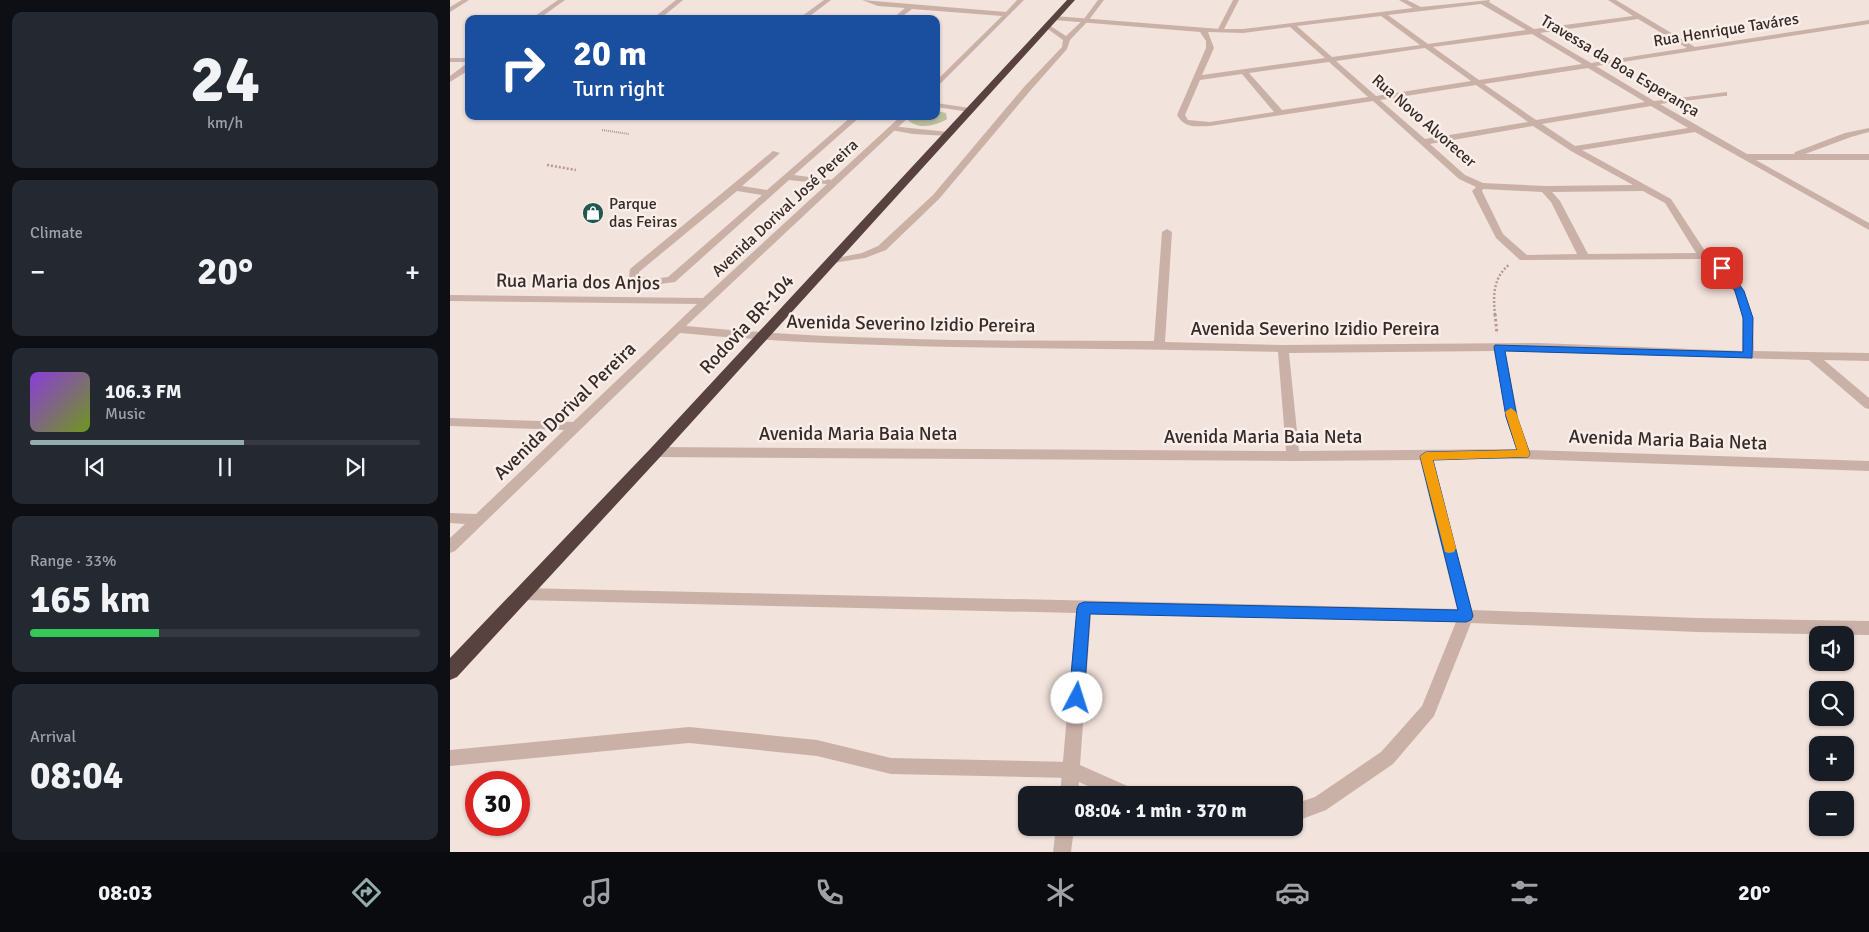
<!DOCTYPE html>
<meta charset="utf-8">
<style>
body{margin:0;font-family:Signika,sans-serif;background:#242831;color:#f1f3f6;height:100vh;display:flex;flex-direction:column;font-size:19px;white-space:nowrap}
*{box-sizing:border-box;margin:0}
p{font-size:16px;color:#9ea1a6}
.icon{flex:none;width:28px;height:28px;fill:none;stroke:currentColor;stroke-width:2;stroke-linecap:round;stroke-linejoin:round}
.map{position:relative;flex:1;overflow:hidden}
.side{display:flex;flex-direction:column;gap:12px;padding:12px;background:#0d0f14;width:450px}
.side>*{flex:none}
.banner{position:absolute;left:15px;top:15px;width:475px;height:105px;border-radius:10px;box-shadow:0 1px 4px #0004;background:#1a4fa0;color:#fff;overflow:hidden}
.tools{position:absolute;left:1359px;top:626px;display:grid;gap:10px}
.tools a{display:grid;place-items:center;width:45px;height:45px;border-radius:10px;background:#171b24;box-shadow:0 1px 4px #0004;font-size:25px}
.speed{position:absolute;left:15px;top:771px;display:flex;gap:10px;font-size:25px;font-weight:700;text-align:center}
.speed>*{display:grid;place-content:center;width:65px;height:65px;border-radius:50%;background:#171b24;box-shadow:0 1px 4px #0004;line-height:1}
.speed .limit{border:8px solid #d22;background:#fff;color:#111}
.pin{position:absolute;display:grid;place-items:center;width:42px;height:42px;color:#fff;margin:-21px;border-radius:10px;box-shadow:0 2px 8px #0006}
.me{position:absolute;width:55px;margin:-28px;rotate:5deg;stroke-linejoin:round;filter:drop-shadow(0 0 4px #0008)}
.turn{display:flex;align-items:center;gap:18px;height:105px;padding:0 25px;font-size:22px}
.turn .icon{width:65px;height:65px;stroke-width:2.5}
.turn b{display:block;font-size:35px;line-height:42px}
.big{font-size:38px;font-weight:700;line-height:1.1}
.side .card{flex:1;display:flex;flex-direction:column;justify-content:center;gap:8px;min-width:0;padding:0 18px;border-radius:10px;background:#242831}
.side .dial{align-items:center;gap:0}
.dial b{font-size:65px;line-height:1}
.song{display:flex;align-items:center;gap:15px}
.cover{width:60px;height:60px;border-radius:8px;background:linear-gradient(135deg,hsl(270 70% 55%),hsl(80 70% 35%))}
.played{height:5px;border-radius:2px;background:linear-gradient(90deg,#92adab 55%,#363941 55%)}
.keys{display:flex;justify-content:space-around;direction:ltr}
.heat{display:flex;justify-content:space-between;align-items:center;font-size:28px;direction:ltr}
.charge{height:8px;border-radius:4px;background:linear-gradient(90deg,#34c759 33%,#363941 0)}
.trip{position:absolute;left:568px;top:786px;width:285px;height:50px;border-radius:10px;background:#171b24;box-shadow:0 1px 4px #0004;font-weight:700;line-height:50px;text-align:center}
.tab-bar{display:flex;height:80px;justify-content:space-around;align-items:center;background:#090b0e;color:#9ea1a6}
.tab-bar .icon{width:35px;height:35px}
.tab-bar .active{color:#92adab}
.tab-bar b{font-size:22px;color:#f1f3f6}
main{display:flex;flex:1;min-height:0}
.map>svg:first-child{display:block}
</style>
<main>
<section class="side">
<div class="card dial"><b>24</b><p>km/h</p></div>
<div class="card"><p>Climate</p>
<div class="heat"><a>−</a><b class="big">20°</b><a>+</a></div>
</div>
<div class="card">
<div class="song"><i class="cover"></i><div><b>106.3 FM</b><p>Music</p></div></div>
<div class="played"></div>
<div class="keys"><svg class="icon" aria-label="previous" viewBox="0 0 24 24"><path d="M18 5L8 12l10 7zM5 5v14"/></svg><svg class="icon" aria-label="pause" viewBox="0 0 24 24"><path d="M8 5v14M16 5v14"/></svg><svg class="icon" aria-label="next" viewBox="0 0 24 24"><path d="M6 5l10 7-10 7zM19 5v14"/></svg></div>
</div>
<div class="card"><p>Range · 33%</p><b class="big">165 km</b><div class="charge"></div></div>
<div class="card"><p>Arrival</p><b class="big">08:04</b></div>
</section>
<div class="map">
<svg width="1419" height="852" viewBox="0 0 1419 852">
<rect width="100%" height="100%" fill="#f2e3dc"/>
<!-- green -->
<path fill="#bcc19c" d="M487,111L496,113L497,119C486,126 468,130 458,120L464,116H486Z"/>
<g fill="none" stroke-linecap="round" stroke-linejoin="round">
<!-- path-far2 -->
<path stroke="#b69a92" stroke-width="2" stroke-dasharray="1 1" stroke-linecap="butt" d="M152,130L179,134"/>
<!-- path-far1 -->
<g stroke="#b69a92" stroke-width="2.5" stroke-dasharray="2 2" stroke-linecap="butt">
<path d="M97,165L126,170"/>
<path d="M1045,315C1043,295 1043,277 1060,264"/>
</g>
<!-- path -->
<path stroke="#b69a92" stroke-width="3" stroke-dasharray="2.5 2.5" stroke-linecap="butt" d="M1045,314L1047,334"/>
<!-- lane -->
<g fill="#cab1a8" fill-rule="evenodd">
<path d="M648,0H654L638,21L620,40L617,49L580,91L489,199L436,250L415,258L377,264V260L412,253L428,246L483,195L574,87L612,47L613,40L595,27V25H599L616,36L634,19Z"/>
<path d="M783,0H789L773,31L768,32L767,31Z"/>
<path d="M486,103L520,108L524,110L520,112L486,107Z"/>
<path d="M402,116H411L344,175L382,180L385,181V185L339,180L225,282L202,285L180,279L179,277L180,269L323,151L330,153L292,186L317,190ZM287,191L312,195L218,277L202,279L189,276V272Z"/>
<path d="M441,126L498,132L502,134L498,136L463,134L441,130Z"/>
<path d="M239,727L367,740L441,758L621,762L627,764L630,770L627,776L621,778L441,774L367,756L239,743L0,766V750Z"/>
</g>
<!-- street -->
<g fill="#cab1a8" fill-rule="evenodd">
<path d="M12,0H19L0,12V7Z"/>
<path d="M108,0H115L94,15L206,16L226,0H233L210,19L85,18V16Z"/>
<path d="M374,0H381L356,19H348Z"/>
<path d="M412,0L556,12L567,0H574L486,88V81L552,16L462,9L449,19H442L455,8L428,6Z"/>
<path d="M949,0H957L971,7L1040,0L1039,2L1084,29L1183,16L1158,0H1166L1245,47L1419,20V24L1146,66L1204,101L1277,92V96H1274L1210,104L1297,154H1344L1345,152L1395,133L1419,128V132L1401,137L1355,154H1419V160H1306L1419,223V230L1245,132L1132,150L1221,199L1257,254L1277,266L1294,291L1303,318L1304,351L1419,353V361L1374,360L1419,398V409L1415,408L1359,360L1055,351L1068,417L1079,450L1419,461V471L1074,459H983L1022,610L1247,618L1419,621V635L1247,632L1021,623L984,716L943,764L876,810L844,822V804L865,797L931,752L972,706L1006,622L641,614L630,765L684,789L687,795H658L629,782L628,795H610L626,613L71,600L66,598L64,594L66,590L71,588L1007,609L970,460L843,461L206,457L201,455L200,452L201,449L206,447L836,451L828,352C628,346 428,352 230,333L5,551L0,553V538L15,524L0,523V513L26,514L114,430L0,426V418L123,422L247,304L0,301V295L253,298L451,116H460L236,326C391,341 548,341 704,341L712,232L717,229L722,232L715,342L833,345L1089,343L1292,351L1293,318L1284,291L1269,270L1251,259L1070,260L1046,238L1022,191L1026,187L1009,179L923,101L760,126C745,126 735,129 727,115L756,48V41L750,32L604,20L601,18L604,16L770,29H793L963,8ZM1031,4L1076,30L978,44L938,15ZM931,16L970,45L882,57L847,26ZM1188,19L1237,48L1141,63L1090,33ZM840,27L875,58L752,75L764,48L758,32L793,33ZM1082,34L1132,64L1029,80L983,47ZM975,48L1021,81L926,96L886,61ZM879,62L918,97L832,110L799,73ZM1138,68L1195,102L1086,120L1034,84ZM792,74L824,112L760,122L738,120L735,115L750,80ZM1026,85L1078,122L975,139L930,100ZM1201,106L1238,128L1125,146L1092,124ZM1083,126L1121,151L1183,185L1095,186L1033,183L1015,175L980,144ZM1033,189L1092,192L1101,202L1127,254L1077,255L1053,234L1032,191ZM1193,191L1215,203L1246,253L1138,254L1110,201L1102,192ZM1044,351L1056,417L1066,449L849,451L839,353Z"/>
<rect x="0" y="58" width="19" height="4"/>
<path d="M16,64H19V70L0,82V76Z"/>
<path d="M606,828H624L621,852H603Z"/>
</g>
<!-- highway -->
<path fill="#58423f" fill-rule="evenodd" d="M617,0H625L211,456L7,677L0,680V658L201,448Z"/>
</g>
<!-- route -->
<path fill="#1a73e8" stroke="#114b97" d="M1272,265L1276,266L1294,291L1303,318L1302,358L1055,351L1067,417L1080,454L1078,457L983,460L1023,616L1021,620L1016,622L640,614L634,698L632,703L627,705L622,703L619,698L627,608L629,604L634,602L1008,610L970,456L976,452L1067,450L1056,417L1044,347L1045,345L1293,352V318L1285,291L1268,268Z"/>
<!-- slow -->
<path fill="#f59e0b" d="M1061,408L1066,412L1080,454L1078,457L983,460L1006,548L1004,552L999,553L995,552L970,456L976,452L1067,450L1055,412Z"/>
<!-- icons -->
<defs>
<g id="shop-disc" transform="scale(1.125)"><circle r="9.5" fill="#1e5850" stroke="#f9eee8"/><path d="M-5-2.5h2.3a2.7 3.5 0 0 1 5.4 0H5L5.5 6h-11ZM-1.5-2.5h3a1.5 2.3 0 0 0-3 0Z" fill="#fff"/></g>
</defs>
<g fill-rule="evenodd">
<use href="#shop-disc" x="143" y="213"/>
</g>
<g text-anchor="middle" dominant-baseline="central" stroke-width="5" stroke-linejoin="round" paint-order="stroke">
<!-- far-street labels -->
<g font-size="16" fill="#372a28" stroke="#f9eee8">
<text transform="translate(1276 30) rotate(-9)">Rua Henrique Taváres</text>
<text transform="translate(1170 66) rotate(31)">Travessa da Boa Esperança</text>
<text transform="translate(974 121) rotate(41)">Rua Novo Alvorecer</text>
<text transform="translate(335 208) rotate(-43)">Avenida Dorival José Pereira</text>
</g>
<!-- far-poi labels -->
<g font-size="16" fill="#372a28" stroke="#f9eee8" text-anchor="start">
<text x="159" y="204">Parque<tspan x="159" dy="18">das Feiras</tspan></text>
</g>
<!-- street labels -->
<g font-size="19" fill="#372a28" stroke="#f9eee8">
<text transform="translate(128 282) rotate(1)">Rua Maria dos Anjos</text>
<text transform="translate(297 324) rotate(-47)">Rodovia BR-104</text>
<text transform="translate(461 324) rotate(1)">Avenida Severino Izidio Pereira</text>
<text x="865" y="329">Avenida Severino Izidio Pereira</text>
<text transform="translate(115 411) rotate(-44)">Avenida Dorival Pereira</text>
<text x="408" y="434">Avenida Maria Baia Neta</text>
<text x="813" y="437">Avenida Maria Baia Neta</text>
<text transform="translate(1218 440) rotate(2)">Avenida Maria Baia Neta</text>
</g>
</g>
</svg>
<div class="tools">
<a><svg class="icon" aria-label="sound" viewBox="0 0 24 24"><path d="M4 9h4l5-4v14l-5-4H4zM17 9q2 3 0 6"/></svg></a>
<a><svg class="icon" aria-label="search" viewBox="0 0 24 24"><circle cx="10" cy="10" r="6"/><path d="M15 15l6 6"/></svg></a>
<a>+</a>
<a>−</a>
</div>
<div class="speed"><div class="limit">30</div></div>
<div class="pin" style="left:1272px;top:268px;background:#d93025"><svg class="icon" aria-label="arrive" viewBox="0 0 24 24"><path d="M6 21V4h12l-3 4 3 4H6"/></svg></div>
<svg class="me" style="left:627px;top:698px" viewBox="-20 -20 40 40"><circle r="19" fill="#fff"/><path d="M0-13L10 11 0 6-10 11z" fill="#1a73e8"/></svg>
<div class="trip">08:04 · 1 min · 370 m</div>
<div class="banner">
<div class="turn"><svg class="icon" aria-label="right" viewBox="0 0 24 24"><path d="M7 20v-9h11M14 6l5 5-5 5"/></svg><div><b>20 m</b>Turn right</div></div>
</div>
</div>
</main>
<nav class="tab-bar">
<b>08:03</b>
<svg class="icon active" aria-label="directions" viewBox="0 0 24 24"><path d="M12 3l9 9-9 9-9-9zM9 14v-3h6M13 9l2 2-2 2"/></svg>
<svg class="icon" aria-label="music" viewBox="0 0 24 24"><path d="M9 18V5l10-2v13"/><circle cx="6" cy="18" r="3"/><circle cx="16" cy="16" r="3"/></svg>
<svg class="icon" aria-label="phone" viewBox="0 0 24 24"><path d="M5 4h4l2 5-3 2q2 4 5 5l2-3 5 2v4C11 20 4 13 5 4z"/></svg>
<svg class="icon" aria-label="climate" viewBox="0 0 24 24"><path d="M12 3v18M4 7l16 10M4 17L20 7"/></svg>
<svg class="icon" aria-label="car" viewBox="0 0 24 24"><path d="M5 17H2v-5l4-1 3-4h7l3 4 3 1v5h-3M9 17h6M6 11h13"/><circle cx="7" cy="17" r="2"/><circle cx="17" cy="17" r="2"/></svg>
<svg class="icon" aria-label="filters" viewBox="0 0 24 24"><path d="M4 7h16M4 17h16"/><circle cx="9" cy="7" r="2"/><circle cx="15" cy="17" r="2"/></svg>
<b>20°</b>
</nav>
